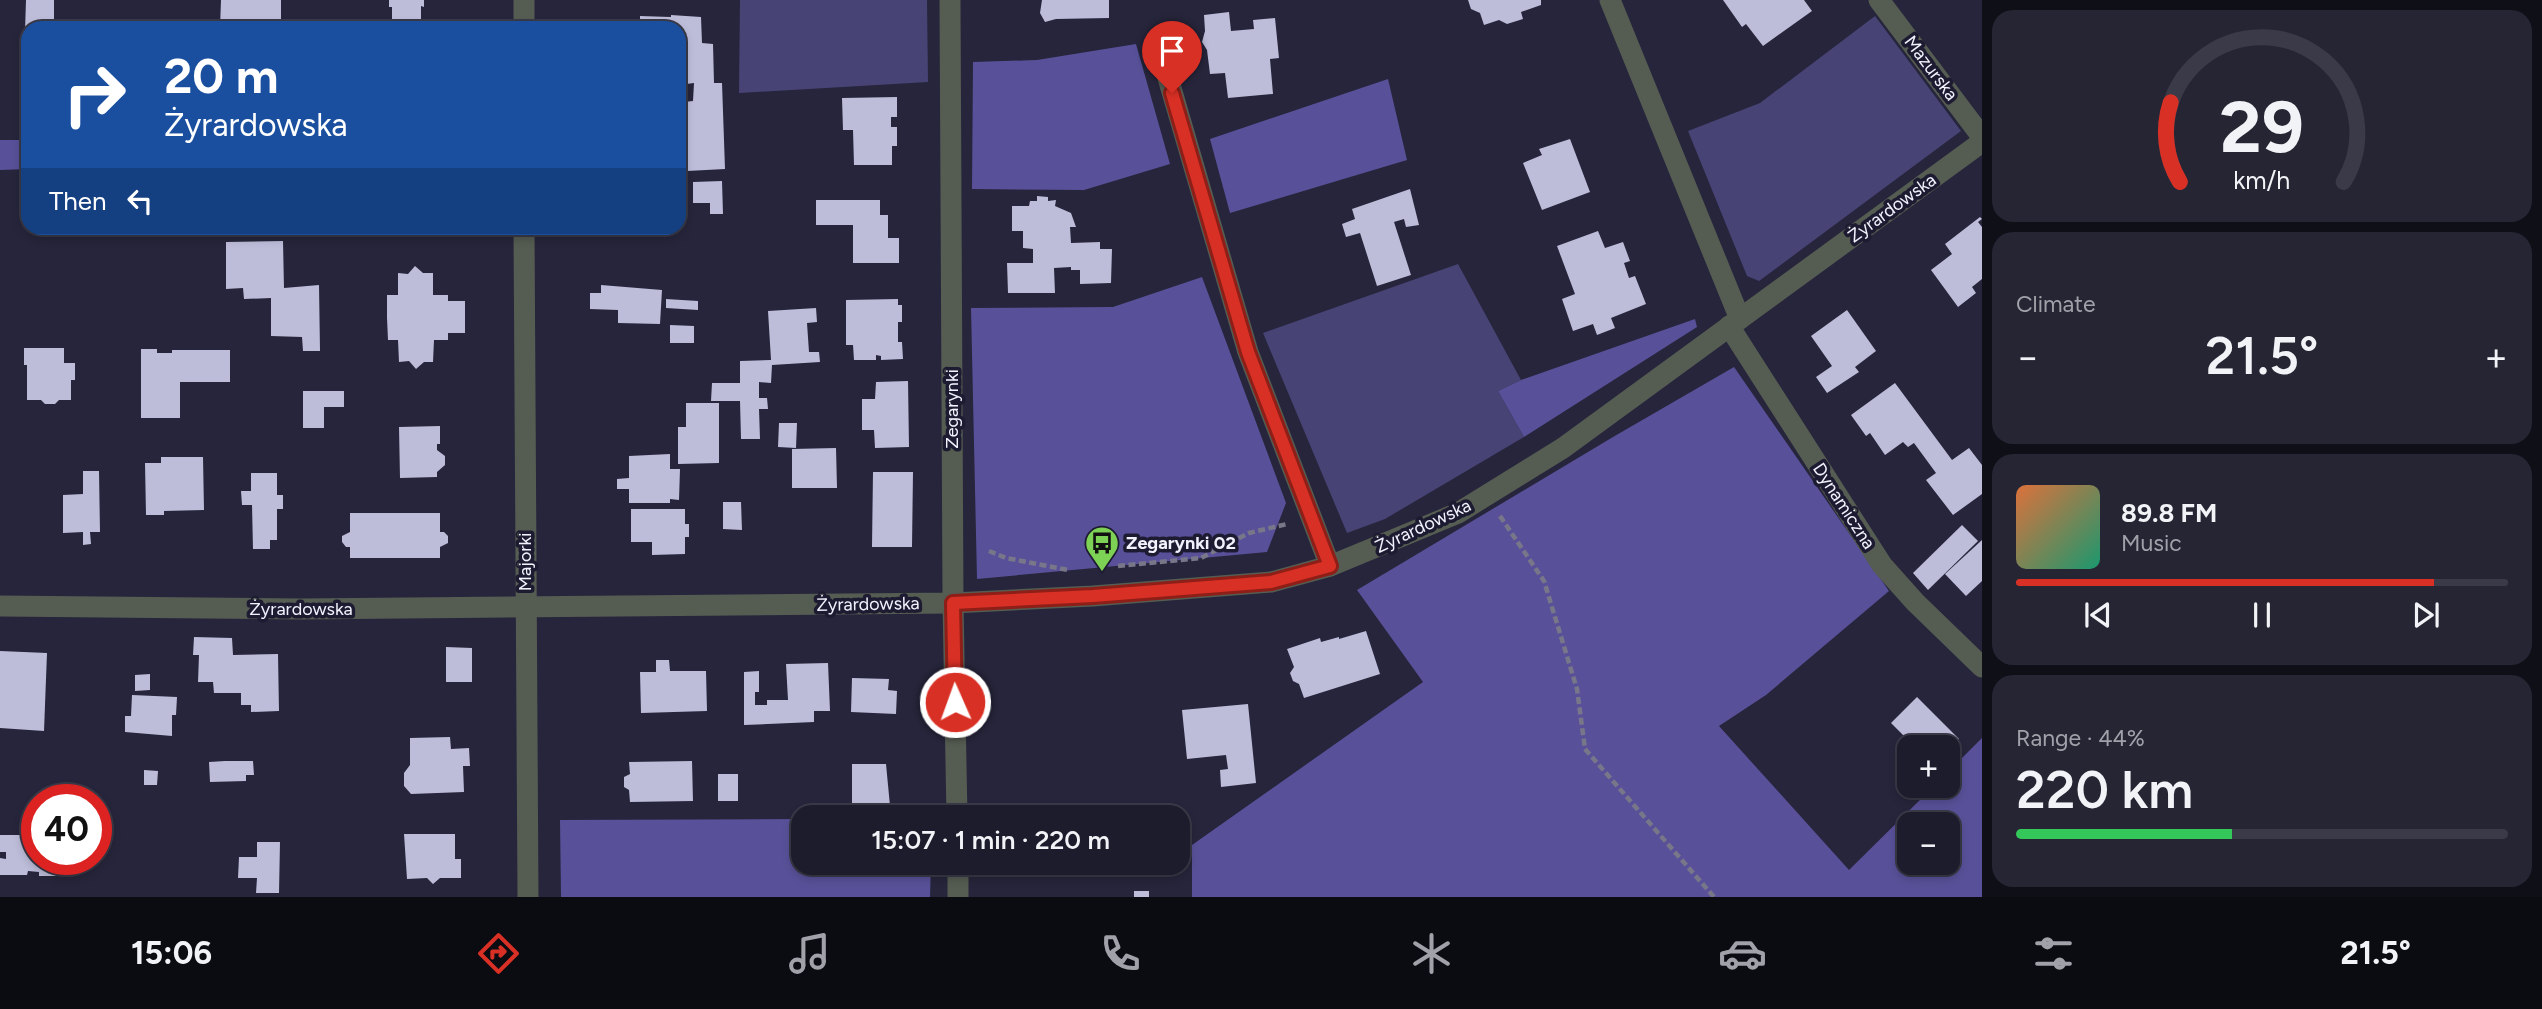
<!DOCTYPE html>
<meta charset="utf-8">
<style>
body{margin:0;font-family:Figtree,sans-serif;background:#252534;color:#f1f3f6;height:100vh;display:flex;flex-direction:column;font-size:26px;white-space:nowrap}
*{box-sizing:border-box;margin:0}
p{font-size:23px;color:#a0a1a9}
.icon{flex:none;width:38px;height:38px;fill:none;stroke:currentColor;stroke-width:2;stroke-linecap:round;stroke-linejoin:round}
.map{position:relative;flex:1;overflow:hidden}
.sheet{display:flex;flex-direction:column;gap:10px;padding:10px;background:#0f0f18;width:560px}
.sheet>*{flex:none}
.hud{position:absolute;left:21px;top:21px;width:665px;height:214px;border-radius:21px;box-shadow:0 4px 10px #0003,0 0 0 2px #3a3a48;background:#1a4fa0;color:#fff;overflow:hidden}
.buttons{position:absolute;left:1897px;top:735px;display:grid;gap:14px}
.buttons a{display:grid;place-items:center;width:63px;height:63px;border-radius:14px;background:#1c1c2c;box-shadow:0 4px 10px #0003,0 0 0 2px #3a3a48;font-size:35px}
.speed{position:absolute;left:21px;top:784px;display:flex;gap:14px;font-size:35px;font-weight:700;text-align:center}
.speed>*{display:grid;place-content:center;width:91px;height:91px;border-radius:50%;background:#1c1c2c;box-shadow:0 4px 10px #0003,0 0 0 2px #3a3a48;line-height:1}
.speed .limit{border:10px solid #d22;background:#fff;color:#111}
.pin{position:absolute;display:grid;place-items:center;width:60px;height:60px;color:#fff;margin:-72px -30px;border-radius:50% 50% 50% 0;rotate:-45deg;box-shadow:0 0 7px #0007}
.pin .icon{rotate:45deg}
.me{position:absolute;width:77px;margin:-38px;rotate:358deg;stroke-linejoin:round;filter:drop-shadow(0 0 5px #0008)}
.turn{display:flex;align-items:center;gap:24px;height:147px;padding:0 28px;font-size:32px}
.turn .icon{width:91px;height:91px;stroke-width:2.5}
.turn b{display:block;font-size:49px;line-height:60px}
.then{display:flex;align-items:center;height:66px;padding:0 28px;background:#0003;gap:14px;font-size:26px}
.big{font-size:52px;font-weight:600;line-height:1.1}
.sheet .widget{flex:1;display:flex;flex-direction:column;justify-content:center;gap:10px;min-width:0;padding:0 24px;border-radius:21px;background:#252534}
.sheet .dial{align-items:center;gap:0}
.dial svg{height:182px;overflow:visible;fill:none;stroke:#3a3a48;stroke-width:7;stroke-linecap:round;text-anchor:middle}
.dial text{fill:#f1f3f6;stroke:none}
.song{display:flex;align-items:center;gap:21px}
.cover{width:84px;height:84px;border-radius:10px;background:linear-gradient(135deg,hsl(20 70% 55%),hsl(160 70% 35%))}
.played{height:7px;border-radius:4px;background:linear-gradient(90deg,#d93025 85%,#3a3a48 85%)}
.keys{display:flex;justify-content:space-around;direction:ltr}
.heat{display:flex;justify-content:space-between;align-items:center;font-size:38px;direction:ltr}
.charge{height:10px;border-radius:5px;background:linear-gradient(90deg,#34c759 44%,#3a3a48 0)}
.trip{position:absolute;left:791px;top:805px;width:399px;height:70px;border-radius:21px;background:#1c1c2c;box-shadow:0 4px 10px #0003,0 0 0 2px #3a3a48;font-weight:600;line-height:70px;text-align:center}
.menu{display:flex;height:112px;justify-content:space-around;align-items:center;background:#0b0b12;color:#a0a1a9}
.menu .icon{width:49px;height:49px}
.menu .active{color:#d93025}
.menu b{font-size:32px;color:#f1f3f6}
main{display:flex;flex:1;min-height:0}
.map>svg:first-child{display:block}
</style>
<main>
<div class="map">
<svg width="1982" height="897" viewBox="0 0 1982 897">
<rect width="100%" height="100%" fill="#26253b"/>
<!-- green -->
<g fill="#474375">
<path d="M740,0H927L928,82L739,93Z"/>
<path d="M1875,16L1961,131L1759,281L1747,276L1688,131L1760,103Z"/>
<path d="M1458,264L1521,380L1498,391L1524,437L1385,519L1347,533L1263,333Z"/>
</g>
<!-- forest -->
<g fill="#585199" fill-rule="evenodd">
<path d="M1136,44L1170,164L1084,190L972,189L973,62L1037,60Z"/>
<path d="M1388,79L1407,160L1230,213L1210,139Z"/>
<path d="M0,140H28V169L0,170Z"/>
<path d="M1202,277L1286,503L1267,552L977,579L971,308L1113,307Z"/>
<path d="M1695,319L1697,327L1524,437L1498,391L1521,380Z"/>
<path d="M1734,367L1889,591L1766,695L1719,726L1849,870L1934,786H1948V772L1982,738V897H1192V845L1423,682L1357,590L1613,437ZM1909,824H1948V863H1909Z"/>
<path d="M803,819V863H931L930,897H561L560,820Z"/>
</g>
<!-- building -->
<g fill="#bdbdda">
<path d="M26,0H54V28H28V31H25Z"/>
<path d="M221,0H281V28H220Z"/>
<path d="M389,0H424V7L421,6V22H424V28H389V23L392,22V7H389Z"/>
<path d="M1042,0H1109V18L1056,19L1045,22L1040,13Z"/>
<path d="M1468,0H1541V5L1521,12L1523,19L1507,24L1499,20L1484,25L1480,13L1471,9Z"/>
<path d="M1723,0H1804L1812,11L1763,46L1746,24L1742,27Z"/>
<path d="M1229,12L1231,31L1254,29L1253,20L1275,18L1279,58L1270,59L1273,94L1228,98L1225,73L1210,74L1207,50L1202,42L1205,31L1204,15Z"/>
<path d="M671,15L701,17L702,43L713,44L714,83H722L725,169L687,171V154H680L679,119H685L684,102L693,101L694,83L679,85V28H640V16L671,17Z"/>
<path d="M897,97V117H891V127H897V146H892V165H854L853,130H843L842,98Z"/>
<path d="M1570,139L1590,192L1542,210L1523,163L1542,155L1539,149Z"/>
<path d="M722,181L723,214H710V203H693V182Z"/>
<path d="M1410,189L1419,225L1406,227L1404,219L1394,222L1411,275L1377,286L1360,233L1346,237L1342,224L1355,219L1352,209Z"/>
<path d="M1037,196L1048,197V201L1056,200L1055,206L1071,213L1076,227H1070L1071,243L1100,242V249H1112L1111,283L1080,284V270H1071V267L1054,268L1055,293H1008L1007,263H1033V249L1023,248V231H1012V206H1029L1030,201H1037Z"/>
<path d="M816,200H880V215H888V238H899V263H853V225H816Z"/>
<path d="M1980,217L1982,219L1978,222L1982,227V279L1972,287L1976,293L1958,307L1931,270L1952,254L1945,244Z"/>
<rect x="575" y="228" width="37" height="7"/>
<path d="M1598,231L1605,248L1623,242L1630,261L1624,263L1629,278L1635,276L1646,304L1611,318L1615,328L1597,335L1593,324L1573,331L1562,299L1575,294L1557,246Z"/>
<path d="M283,241L284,288L319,285L320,351H303L302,337L271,336V298L244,299L243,288L226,289V242Z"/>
<path d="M415,266L423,273H433V295H448V301H465V333H448V340H434L433,362H424L416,369L409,361L399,362L398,340H388L387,318V295H398V273L408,274Z"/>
<path d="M601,285L662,290L660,324L618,323V310L590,309V293H601Z"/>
<path d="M666,299L698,301V310L666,308Z"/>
<path d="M898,299V305H902V322H898V342H902L903,359L881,360V356L876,355V360H854L853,345H846V300Z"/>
<path d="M816,308L817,322L807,323L809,352H819L820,362L772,365L771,383L759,382V398H767L768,409H759L760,439H741L740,401H711L712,383H740V361L771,360L768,311Z"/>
<path d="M1847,310L1876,351L1855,367L1859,372L1827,393L1816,377L1832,366L1811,336Z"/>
<path d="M670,325L694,326V343H670Z"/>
<path d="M24,348H64V363H75V380H71V400H59L55,404H45L41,400H27V365H24Z"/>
<path d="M141,349H157V353H172V350H230V382H180V418H141Z"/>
<path d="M908,381L909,447L875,448L874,430H862V399H875L876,382Z"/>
<path d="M1895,383L1952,460L1969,448L1982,465V494L1953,515L1926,480L1936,473L1914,443L1908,447L1903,442L1885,455L1870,433L1866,436L1851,415Z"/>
<path d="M303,391H344V407H324V428H303Z"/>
<path d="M686,403H719V463L678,464V427H686Z"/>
<path d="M779,423H797L796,448L778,447Z"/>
<path d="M440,426V444H437V450L445,456V465L437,472V477L400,478L399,427Z"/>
<path d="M836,448L837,488H792V449Z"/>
<path d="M670,454V469H680L679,500L670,499V503H629V489H617V479L629,478V456Z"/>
<path d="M161,457H203L204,510L164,511V515H146L145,463H161Z"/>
<path d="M83,471H99L100,532H90L91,544L83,545V532L63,533V495L83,494Z"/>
<path d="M873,472H913L912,547H872Z"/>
<path d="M251,473H277V495H283V509H277V540H270V549H253L252,505H242L241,491H251Z"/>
<path d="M723,502H741L742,530L723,529Z"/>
<path d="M631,509H685V524H689V537H685V554L652,555V542H631Z"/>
<path d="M350,513H440V532H444L448,536V543L440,547V558H350V547H346L342,542V536L350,532Z"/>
<path d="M1962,525L1978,541L1928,590L1913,573Z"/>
<path d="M1982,540V581L1966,596L1945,574Z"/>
<path d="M1366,631L1380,674L1304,698L1299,684L1293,681L1290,673L1294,667L1287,649L1320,638L1321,642L1339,637V639Z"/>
<path d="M194,637L232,638L233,655L278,654L279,711L251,712V705H241V693H214L213,682H198L199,655H193Z"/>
<path d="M446,647L472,648V682H446Z"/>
<path d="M0,651L47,653L44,731L0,728Z"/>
<path d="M656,660H669L670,671H706L707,711L641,713L640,672H656Z"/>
<path d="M828,663L830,711H814V722L744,725V672L759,671V692H755V705H767V700H788L786,664Z"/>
<path d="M150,674V690L135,691V675Z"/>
<path d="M852,678L889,679L888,690L897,691L896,714L851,712Z"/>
<path d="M132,695L177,697L176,715H172V736L125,732V716H131Z"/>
<path d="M1917,697L1959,739L1948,750V747H1909V756L1904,751L1912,744L1891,723Z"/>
<path d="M1248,704L1256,783L1221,787L1220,770L1228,769L1226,755L1187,759L1182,710Z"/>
<path d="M450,737L451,749L469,748L470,766H463L464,792L411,794L404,786V773L410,765V738Z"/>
<path d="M225,761H253L254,775H246V781L210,782L209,762Z"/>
<path d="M692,761L693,801L630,802L629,790L624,787V777L630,774L629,762Z"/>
<path d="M852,764H886L890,806H852Z"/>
<path d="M144,770L158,771L157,785H144Z"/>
<rect x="718" y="774" width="20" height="27"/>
<path d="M404,834H455V859H461V878H440L433,884L427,878L407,879Z"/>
<path d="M0,835H37V859H68V876H39V872L28,871L27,875H0V858L6,859V852H0Z"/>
<path d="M257,842H280L279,893H256L257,878H238L239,857H257Z"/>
<rect x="1134" y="891" width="15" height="6"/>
</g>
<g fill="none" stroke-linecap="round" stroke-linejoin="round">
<!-- path -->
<g stroke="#787789" stroke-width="4.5" stroke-dasharray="7 3.5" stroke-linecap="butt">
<path d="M1500,516L1544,581L1577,689L1585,749L1714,897"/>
<path d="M989,551L1006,558L1068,570"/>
<path d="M1118,566L1201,558L1249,533L1287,524"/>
</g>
<!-- minor -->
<g stroke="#555c52" stroke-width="21">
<path d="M524,0V28"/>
<path d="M1610,0L1740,319"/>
<path d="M1879,0L1982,137"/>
<path d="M1159,47L1248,352L1330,566"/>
<path d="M524,228L528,897"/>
<path d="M1729,326L1882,565L1915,602L1982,667"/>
<path d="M0,606L301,609L953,603L950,0"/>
</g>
<!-- tertiary -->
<g stroke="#555c52" stroke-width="21">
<path d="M957,817L953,603L1093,596L1271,582L1330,566L1458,513L1563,448L1982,142"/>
<path d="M958,863V897"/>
</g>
</g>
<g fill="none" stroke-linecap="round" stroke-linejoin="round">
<!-- route casing -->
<g stroke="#8d1f18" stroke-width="18">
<path id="route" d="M955,702L953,603L1093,596L1271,582L1330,566L1248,352L1172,93"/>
</g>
<!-- route -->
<use href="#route" stroke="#d93025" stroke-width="12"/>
</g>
<!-- icons -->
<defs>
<g id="bus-pin" transform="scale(1.75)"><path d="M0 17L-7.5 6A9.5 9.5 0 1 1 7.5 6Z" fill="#7dd154" stroke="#1d1b31"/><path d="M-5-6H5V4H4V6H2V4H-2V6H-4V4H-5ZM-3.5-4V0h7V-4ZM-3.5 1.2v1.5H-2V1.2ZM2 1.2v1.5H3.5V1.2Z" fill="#111"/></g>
</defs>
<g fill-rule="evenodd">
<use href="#bus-pin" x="1102" y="543"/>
</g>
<g text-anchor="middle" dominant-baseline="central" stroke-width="7" stroke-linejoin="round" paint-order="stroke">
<!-- street labels -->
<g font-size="18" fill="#f2f2fe" stroke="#1d1b31">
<text transform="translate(1931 68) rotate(53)">Mazurska</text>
<text transform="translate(1892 208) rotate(-36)">Żyrardowska</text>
<text transform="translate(952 409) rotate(-90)">Zegarynki</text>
<text transform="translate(1844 506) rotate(57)">Dynamiczna</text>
<text transform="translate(1423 526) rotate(-25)">Żyrardowska</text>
<text transform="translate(525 562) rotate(-90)">Majorki</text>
<text transform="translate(868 604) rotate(-1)">Żyrardowska</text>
<text x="301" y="609">Żyrardowska</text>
</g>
<!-- poi labels -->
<g font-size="18" font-weight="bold" fill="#f2f2fe" stroke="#1d1b31" text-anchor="start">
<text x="1126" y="543">Zegarynki 02</text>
</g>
</g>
</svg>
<div class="buttons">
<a>+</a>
<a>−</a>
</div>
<div class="speed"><div class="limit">40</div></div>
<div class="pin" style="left:1172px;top:93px;background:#d93025"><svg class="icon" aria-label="arrive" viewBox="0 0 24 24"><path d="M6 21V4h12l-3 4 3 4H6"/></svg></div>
<svg class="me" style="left:955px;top:702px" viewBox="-20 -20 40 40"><circle r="17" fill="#d93025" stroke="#fff" stroke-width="3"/><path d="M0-11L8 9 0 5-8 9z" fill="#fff"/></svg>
<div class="trip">15:07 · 1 min · 220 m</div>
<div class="hud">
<div class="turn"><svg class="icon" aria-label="right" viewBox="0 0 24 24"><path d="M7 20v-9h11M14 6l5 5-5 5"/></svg><div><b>20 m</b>Żyrardowska</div></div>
<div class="then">Then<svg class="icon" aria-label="left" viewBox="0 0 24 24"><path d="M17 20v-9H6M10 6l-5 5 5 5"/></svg></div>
</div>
</div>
<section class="sheet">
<div class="widget dial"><svg viewBox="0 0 100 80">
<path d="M14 69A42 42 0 1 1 86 69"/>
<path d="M14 69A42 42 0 0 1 10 34" stroke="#d93025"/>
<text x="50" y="56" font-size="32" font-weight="700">29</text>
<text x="50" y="72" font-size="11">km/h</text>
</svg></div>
<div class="widget"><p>Climate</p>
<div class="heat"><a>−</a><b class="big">21.5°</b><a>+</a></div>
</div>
<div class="widget">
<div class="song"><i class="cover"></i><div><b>89.8 FM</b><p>Music</p></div></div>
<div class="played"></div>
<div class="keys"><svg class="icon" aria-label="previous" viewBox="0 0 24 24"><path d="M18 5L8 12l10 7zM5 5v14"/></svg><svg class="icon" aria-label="pause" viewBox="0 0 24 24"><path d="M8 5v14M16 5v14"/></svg><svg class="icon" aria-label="next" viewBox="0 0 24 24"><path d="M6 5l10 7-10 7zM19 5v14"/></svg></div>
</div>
<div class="widget"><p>Range · 44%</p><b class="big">220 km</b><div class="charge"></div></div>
</section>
</main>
<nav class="menu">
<b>15:06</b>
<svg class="icon active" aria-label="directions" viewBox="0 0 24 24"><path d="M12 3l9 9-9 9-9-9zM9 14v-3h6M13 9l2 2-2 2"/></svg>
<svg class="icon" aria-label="music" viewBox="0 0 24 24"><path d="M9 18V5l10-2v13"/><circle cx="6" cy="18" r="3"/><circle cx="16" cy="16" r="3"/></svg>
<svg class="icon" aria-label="phone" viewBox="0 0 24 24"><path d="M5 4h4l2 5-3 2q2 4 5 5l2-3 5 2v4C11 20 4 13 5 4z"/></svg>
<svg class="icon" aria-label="climate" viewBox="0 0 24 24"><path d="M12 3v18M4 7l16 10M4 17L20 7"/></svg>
<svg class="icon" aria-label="car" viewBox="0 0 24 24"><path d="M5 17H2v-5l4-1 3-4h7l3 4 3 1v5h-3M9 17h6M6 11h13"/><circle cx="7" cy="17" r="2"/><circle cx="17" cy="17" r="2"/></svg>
<svg class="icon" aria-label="filters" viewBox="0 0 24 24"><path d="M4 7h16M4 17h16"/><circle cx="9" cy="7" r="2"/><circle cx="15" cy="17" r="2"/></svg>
<b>21.5°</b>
</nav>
